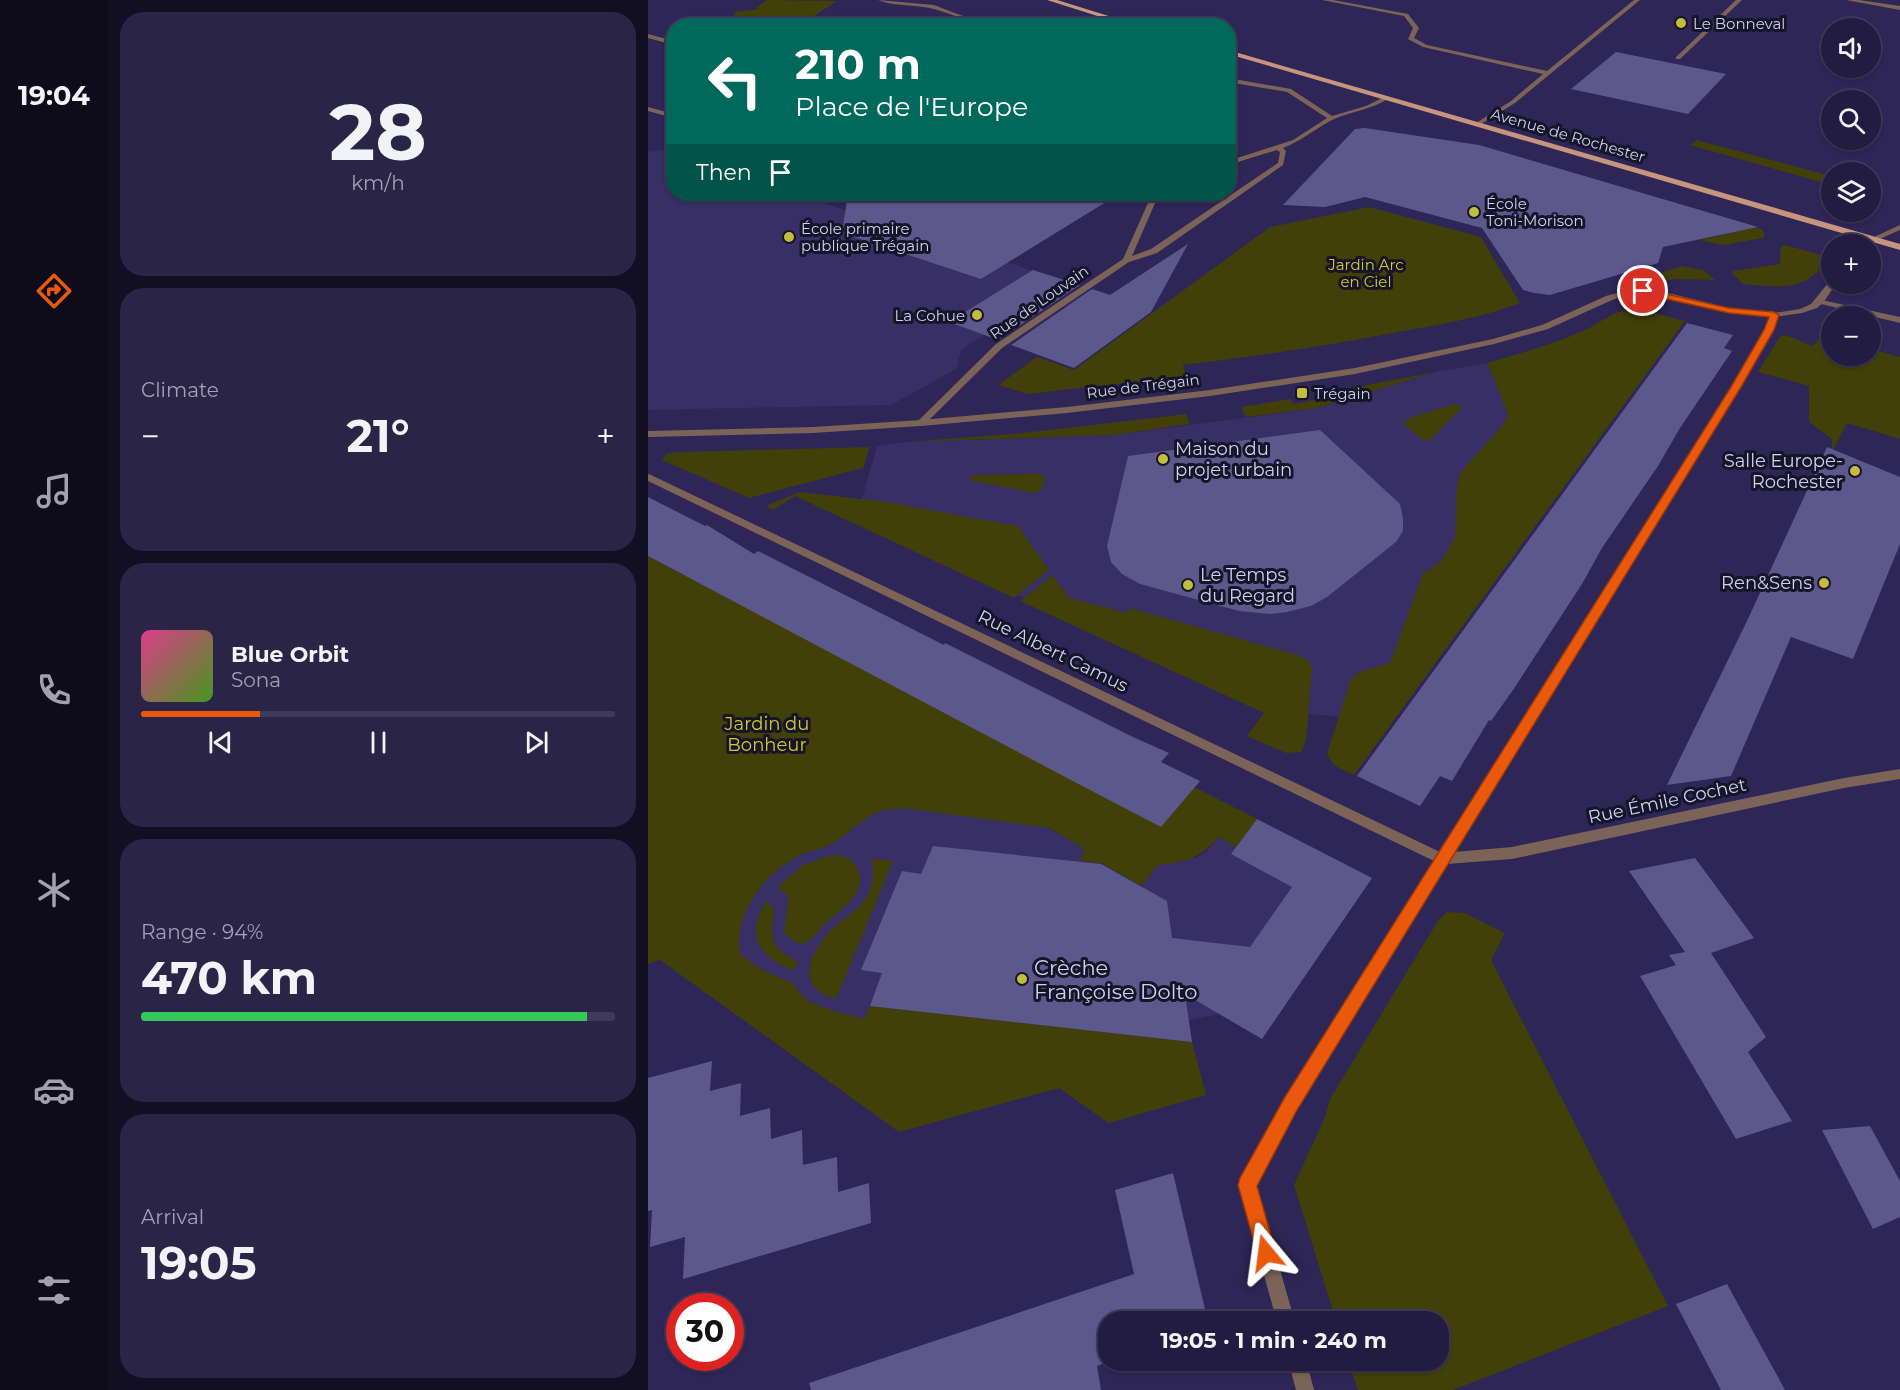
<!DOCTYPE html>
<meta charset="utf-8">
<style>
body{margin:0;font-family:Montserrat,sans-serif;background:#2a2547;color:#f1f3f6;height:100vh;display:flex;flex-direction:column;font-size:22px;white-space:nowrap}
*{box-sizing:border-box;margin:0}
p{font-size:20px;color:#a2a1b1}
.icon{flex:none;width:33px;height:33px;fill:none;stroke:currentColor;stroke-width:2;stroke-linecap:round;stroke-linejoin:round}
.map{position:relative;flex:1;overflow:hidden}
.drawer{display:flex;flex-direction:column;gap:12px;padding:12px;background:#130f23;width:540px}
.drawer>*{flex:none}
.banner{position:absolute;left:18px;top:18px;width:570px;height:183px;border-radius:24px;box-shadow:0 2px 4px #0004,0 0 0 2px #3f3a59;background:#00695c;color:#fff;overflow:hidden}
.fabs{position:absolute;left:1173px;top:18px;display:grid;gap:12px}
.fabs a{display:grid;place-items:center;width:60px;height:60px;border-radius:50%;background:#221c40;box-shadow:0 2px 4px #0004,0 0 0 2px #3f3a59;font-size:30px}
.speed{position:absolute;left:18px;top:1293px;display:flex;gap:12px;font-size:30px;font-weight:700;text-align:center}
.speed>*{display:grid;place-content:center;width:78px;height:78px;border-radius:50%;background:#221c40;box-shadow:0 2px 4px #0004,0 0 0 2px #3f3a59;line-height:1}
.speed .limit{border:9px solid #d22;background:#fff;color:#111}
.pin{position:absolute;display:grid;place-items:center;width:51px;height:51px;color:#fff;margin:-26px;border:3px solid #fff;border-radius:50%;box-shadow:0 2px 6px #0007}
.me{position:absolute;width:66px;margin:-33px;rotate:344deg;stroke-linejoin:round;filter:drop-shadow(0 0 4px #0008)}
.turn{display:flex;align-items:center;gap:21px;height:126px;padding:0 30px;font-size:27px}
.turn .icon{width:78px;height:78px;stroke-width:2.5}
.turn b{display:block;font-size:42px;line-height:51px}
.then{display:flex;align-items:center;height:57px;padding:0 30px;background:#0003;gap:12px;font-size:22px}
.big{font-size:45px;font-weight:700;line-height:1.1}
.drawer .widget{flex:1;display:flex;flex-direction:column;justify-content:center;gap:9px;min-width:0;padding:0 21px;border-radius:24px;background:#2a2547}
.drawer .dial{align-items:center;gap:0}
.dial b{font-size:78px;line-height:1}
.song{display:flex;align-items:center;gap:18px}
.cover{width:72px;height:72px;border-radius:9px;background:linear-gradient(135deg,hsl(330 70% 55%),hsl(100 70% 35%))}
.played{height:6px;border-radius:3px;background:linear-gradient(90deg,#ea580c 25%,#3f3a59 25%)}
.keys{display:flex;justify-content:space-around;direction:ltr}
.heat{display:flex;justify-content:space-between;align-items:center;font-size:33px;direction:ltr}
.charge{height:9px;border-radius:4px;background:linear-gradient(90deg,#34c759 94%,#3f3a59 0)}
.trip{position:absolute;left:450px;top:1311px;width:351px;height:60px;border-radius:24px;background:#221c40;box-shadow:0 2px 4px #0004,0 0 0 2px #3f3a59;font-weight:700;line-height:60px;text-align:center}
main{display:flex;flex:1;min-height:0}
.menu{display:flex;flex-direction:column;width:108px;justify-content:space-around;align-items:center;background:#0e0b1a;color:#a2a1b1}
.menu .icon{width:42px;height:42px}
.menu .current{color:#ea580c}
.menu b{font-size:27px;color:#f1f3f6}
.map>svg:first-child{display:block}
</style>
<main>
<nav class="menu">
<b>19:04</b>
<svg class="icon current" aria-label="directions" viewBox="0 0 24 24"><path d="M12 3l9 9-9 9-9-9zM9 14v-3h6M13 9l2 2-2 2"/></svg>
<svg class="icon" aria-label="music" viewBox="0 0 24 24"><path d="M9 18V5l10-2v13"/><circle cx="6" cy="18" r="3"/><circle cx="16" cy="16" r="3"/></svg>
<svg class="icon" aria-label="phone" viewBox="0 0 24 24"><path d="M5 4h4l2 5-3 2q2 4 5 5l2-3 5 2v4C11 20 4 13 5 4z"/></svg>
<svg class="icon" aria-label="climate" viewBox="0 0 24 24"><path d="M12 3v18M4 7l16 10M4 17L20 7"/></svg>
<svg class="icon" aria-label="car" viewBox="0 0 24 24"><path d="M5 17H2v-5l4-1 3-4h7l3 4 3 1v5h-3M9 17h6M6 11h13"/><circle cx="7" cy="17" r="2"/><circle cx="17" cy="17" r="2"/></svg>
<svg class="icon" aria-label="filters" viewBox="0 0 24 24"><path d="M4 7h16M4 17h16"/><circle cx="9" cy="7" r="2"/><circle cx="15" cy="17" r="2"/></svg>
</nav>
<section class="drawer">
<div class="widget dial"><b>28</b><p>km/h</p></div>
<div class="widget"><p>Climate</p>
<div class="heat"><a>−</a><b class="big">21°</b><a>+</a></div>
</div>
<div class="widget">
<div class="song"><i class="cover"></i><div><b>Blue Orbit</b><p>Sona</p></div></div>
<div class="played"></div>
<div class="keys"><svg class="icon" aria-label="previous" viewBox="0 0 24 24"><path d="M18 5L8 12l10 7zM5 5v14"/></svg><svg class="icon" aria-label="pause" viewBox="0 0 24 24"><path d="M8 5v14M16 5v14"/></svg><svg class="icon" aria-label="next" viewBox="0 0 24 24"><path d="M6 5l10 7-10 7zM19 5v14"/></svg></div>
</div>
<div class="widget"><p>Range · 94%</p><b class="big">470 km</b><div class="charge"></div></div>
<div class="widget"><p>Arrival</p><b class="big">19:05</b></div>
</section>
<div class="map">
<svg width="1252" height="1390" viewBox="0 0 1252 1390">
<rect width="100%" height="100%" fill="#2d2656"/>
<!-- built -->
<g fill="#372f65">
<path d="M13,150L25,154L26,194H148L417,281L313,350L308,369L243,405L0,410V152Z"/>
<path d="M839,363L959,400L724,719L619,711L208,520L229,446L258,442L467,435L669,408L787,372Z"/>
<path d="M235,792L371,812L436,848L434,861L453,863L493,886L510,865L547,858L557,853L571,837L588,846L609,819L724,878L614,1039L571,1014L541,1020L544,1042L558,1095L461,1123L411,1088L293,1119L43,943L176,821Z"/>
</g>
<!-- green -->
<g fill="#423f08">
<path d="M119,0L189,1L152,25H117L120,24L86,17L87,12L112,9L107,8Z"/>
<path d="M1049,140L1183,176V185L1042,145Z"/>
<path d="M721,207L833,237L872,303C830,319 784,326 739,334C671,347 604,357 535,365L538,376L380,394L350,385L389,357L426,370L622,227Z"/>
<path d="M1078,219L1114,229L1117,235L1115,238L1075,245L1051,240L1088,232L1089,230Z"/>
<path d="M1137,245L1181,257C1160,292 1132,288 1095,284L1084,273L1085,271L1132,264L1133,246Z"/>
<path d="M1033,266L1055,270L1067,280L1026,279L1000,282L998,278Z"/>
<path d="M987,308L1037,321L706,775C695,770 682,766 679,753L703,679L711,672L742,663L775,574L793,561L807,537L809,483L813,472L855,425L859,417V411L839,363C869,354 899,346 928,334C947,327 967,309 987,308Z"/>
<path d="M1133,335L1144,337L1164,346L1174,336L1183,338L1184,356H1222L1223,349L1252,357V439L1199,423L1184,452V439L1161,422V386L1110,372Z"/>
<path d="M787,372L669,408L598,417L593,407L643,399L645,404L701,393L699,389Z"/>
<path d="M806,404L815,407L782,440H774L755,423L761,418Z"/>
<path d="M538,414L542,424L467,435L258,442L375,433Z"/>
<path d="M222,447L215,468L101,498L14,460L18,454L28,452Z"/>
<path d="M392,474L398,478L392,491L387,493L320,480L326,475Z"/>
<path d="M152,492L239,502L370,526L401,570L366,598L147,496L125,510L118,506Z"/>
<path d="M0,556L33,574L546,787L609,819L588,847L571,837C551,859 539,862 510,865L493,886L453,863L433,861L435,848L401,828L262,809C219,806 217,823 185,843C176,849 164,850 154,854C117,872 86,912 92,954L113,969L146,984L151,992L160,1001L189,1012L216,1019L222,1006L544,1042L558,1095L461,1123L411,1088L251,1132L12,960L0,964Z"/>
<path d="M405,575L412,587L420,592L417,597L479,613L482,608L650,655L661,661L664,668L658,741L653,752L638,753L599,736L616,713L372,601Z"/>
<path d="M184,855C194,855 202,857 208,866C223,890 194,908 179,922C171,929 166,940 155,944L147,942L136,933L140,899L139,895L129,887L155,865Z"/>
<path d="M223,859L245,861L188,999C147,988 160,955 182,931C193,920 208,912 217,899C226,887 226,872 223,859Z"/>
<path d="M118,901L126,909C124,937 119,946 149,961L146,971C111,956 97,937 118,901Z"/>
<path d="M799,912L817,913L857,933L843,960L1020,1306L805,1390H710L700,1361L790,1360V1322L688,1321L646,1185L677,1117L682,1099L791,919Z"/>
</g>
<!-- building -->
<g fill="#5d588c">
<path d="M968,52L1078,74L1040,114L923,89Z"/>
<path d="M717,128L831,145L1110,227L1015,247L1010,263L902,295L886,293L875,290L834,228L717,197L677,207L635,205L707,129Z"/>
<path d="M200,194H471L333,279L194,233Z"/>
<path d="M540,244L503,312L426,368L363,345L444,289L462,295Z"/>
<path d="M385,270L432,285L350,340L301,322Z"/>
<path d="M1039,323L1085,335L1076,348L1084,351L1032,428L1010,466L954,548L934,584L865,690L843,721L841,720L804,781L792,776L772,806L709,776Z"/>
<path d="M672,430L752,504L755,518V531L748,542L679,597L663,606L639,612L622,614L591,611L492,584L474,574L463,562L459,546L480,456Z"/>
<path d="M1179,447L1252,477V544L1205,659L1143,637L1083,776L1019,785L1099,621Z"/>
<path d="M0,497L57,526L59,525L106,554L110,551L296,645L297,643L485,737L521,753L513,762L552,781L513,827L421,779L0,556Z"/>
<path d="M609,819L724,878L614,1039L537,994L544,1042L222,1006L234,973L213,970L254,871L273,874L285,846L453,864L519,901L524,938L602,947L644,887L583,854Z"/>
<path d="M1047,858L1106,938L1063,953L1118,1037L1100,1052L1144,1121L1088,1139L992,976L1028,965L1021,955L1037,952L981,871Z"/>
<path d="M64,1061L62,1091L93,1083L92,1116L122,1108L123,1139L154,1130L155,1165L189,1157L190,1192L221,1183L223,1223L35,1279L37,1237L2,1247L4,1210L0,1211V1078Z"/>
<path d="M1222,1126L1252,1181V1217L1225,1229L1174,1130Z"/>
<path d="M525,1173L560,1322H460V1360H465L449,1366L453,1390H163L161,1383L486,1274L467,1190Z"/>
<path d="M1079,1284L1137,1390H1073L1028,1304Z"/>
</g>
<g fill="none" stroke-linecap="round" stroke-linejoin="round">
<!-- service -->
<path fill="#7c6357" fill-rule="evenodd" d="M1088,0H1094L1032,59H1028V57Z"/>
<!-- minor -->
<g fill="#7c6357" fill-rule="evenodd">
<path d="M230,0L286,5L312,15L353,26C329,26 308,15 286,9C268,4 247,7 230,0Z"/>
<path d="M674,0H685L760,14L771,28L766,38L779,45L899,71L986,0H992L867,103L830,126L828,125V123L863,101L895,74L775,47L760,39L765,28L756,16Z"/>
<path d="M1198,0H1211L1252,6V10Z"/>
<path d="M0,34L26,41V45L0,38Z"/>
<path d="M580,78L643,89L684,116L718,106L736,97L741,98C724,110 703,111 684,120C667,129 653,141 635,148L638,151L635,165L509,253L481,262L354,348L276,425H270V421L348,344L475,259L504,194H511L484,256L503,249L630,163L632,152L629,150L580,165V161L645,140L679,118L639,92L580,82Z"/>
<path d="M0,107L26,114V118L0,111Z"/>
<path d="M1169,299L1252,317V323L1169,303Z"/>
<path d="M1123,313L1130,315L1125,330L1092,387L806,852L864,847L1196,778L1252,769V779L1196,788L864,859L799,864L649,1108L608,1186L647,1322H629L591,1185L637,1098L786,861L0,481V474L3,475L792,852L1084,387L1117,330Z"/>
<path d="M640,1360H658L666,1390H648Z"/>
</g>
<!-- tertiary -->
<g fill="#7c6357" fill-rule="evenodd">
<path d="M1252,225V230L1220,244H1211Z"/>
<path d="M1181,282L1188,284L1175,303L1169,308L1154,313L1126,317L1081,312L1012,295L981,294L964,300L900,329L846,344L707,374L562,396L419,413L273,426L165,433L0,437V431L165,427L273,420L419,407L562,390L707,368L845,339L894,325L958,296L981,290L1012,291L1081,308L1126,313L1152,309L1163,304Z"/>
</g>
<!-- primary -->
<g fill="#c7957c" fill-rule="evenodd">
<path d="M399,0H409L493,26H481Z"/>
<path d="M580,50L1252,244V250L580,54Z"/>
</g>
</g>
<!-- route -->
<path fill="#ea580c" stroke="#983908" stroke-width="1.5" d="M995,289L1081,308L1126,312L1131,315L1126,330L1093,387L649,1110L609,1186L628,1253L625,1260L618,1263L611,1260L609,1253L590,1185L592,1178L637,1097L1083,387L1116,330L1121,317L1081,313L992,293L990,291Z"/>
<!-- markers -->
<g fill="#c3bd3f" stroke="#161429" stroke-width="2">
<circle cx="1033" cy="23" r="6"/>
<circle cx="826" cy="212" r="6"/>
<circle cx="141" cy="237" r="6"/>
<circle cx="329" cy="315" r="6"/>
<rect x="648" y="387" width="12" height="12" rx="3"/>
<circle cx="515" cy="459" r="6"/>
<circle cx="1207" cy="471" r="6"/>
<circle cx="1176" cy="583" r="6"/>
<circle cx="540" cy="585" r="6"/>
<circle cx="374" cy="979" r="6"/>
</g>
<g text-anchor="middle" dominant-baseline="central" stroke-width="6" stroke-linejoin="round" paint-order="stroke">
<!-- far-poi labels -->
<g font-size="15" fill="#d1d0ee" stroke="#161429" text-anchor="start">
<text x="1045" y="23">Le Bonneval</text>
<text x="838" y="203">École<tspan x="838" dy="17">Toni-Morison</tspan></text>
<text x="153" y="228">École primaire<tspan x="153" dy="17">publique Trégain</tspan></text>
<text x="317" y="315" text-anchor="end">La Cohue</text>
<text x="666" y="393">Trégain</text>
</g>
<!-- far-street labels -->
<g font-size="15" fill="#d1d0ee" stroke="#161429">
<text transform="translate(920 135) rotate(16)">Avenue de Rochester</text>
<text transform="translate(391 302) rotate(-35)">Rue de Louvain</text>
<text transform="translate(495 386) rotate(-7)">Rue de Trégain</text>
</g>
<!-- far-park labels -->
<g font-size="15" fill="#d2cb2f" stroke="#161429">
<text x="718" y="264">Jardin Arc<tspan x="718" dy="17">en Ciel</tspan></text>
</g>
<!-- poi labels -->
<g font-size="18" fill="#d1d0ee" stroke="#161429" text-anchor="start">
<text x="527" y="449">Maison du<tspan x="527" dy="21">projet urbain</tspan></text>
<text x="1195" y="461" text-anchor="end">Salle Europe-<tspan x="1195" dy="21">Rochester</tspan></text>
<text x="552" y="575">Le Temps<tspan x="552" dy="21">du Regard</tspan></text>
<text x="1164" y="583" text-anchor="end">Ren&amp;Sens</text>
</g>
<!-- street labels -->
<g font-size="18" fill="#d1d0ee" stroke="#161429">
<text transform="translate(405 651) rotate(26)">Rue Albert Camus</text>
<text transform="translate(1019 801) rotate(-12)">Rue Émile Cochet</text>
</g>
<!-- park labels -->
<g font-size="18" fill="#d2cb2f" stroke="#161429">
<text x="119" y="724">Jardin du<tspan x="119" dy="21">Bonheur</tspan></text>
</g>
<!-- near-poi labels -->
<g font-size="21" fill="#d1d0ee" stroke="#161429" text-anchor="start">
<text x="386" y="967">Crèche<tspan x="386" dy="24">Françoise Dolto</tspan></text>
</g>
</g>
</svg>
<div class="fabs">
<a><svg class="icon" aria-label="sound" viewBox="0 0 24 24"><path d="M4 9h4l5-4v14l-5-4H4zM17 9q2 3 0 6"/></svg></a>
<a><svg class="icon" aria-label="search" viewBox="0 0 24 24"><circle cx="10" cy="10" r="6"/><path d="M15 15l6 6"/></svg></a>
<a><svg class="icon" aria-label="layers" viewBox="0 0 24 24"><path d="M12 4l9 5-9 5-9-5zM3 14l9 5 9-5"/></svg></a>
<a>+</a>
<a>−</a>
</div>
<div class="speed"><div class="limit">30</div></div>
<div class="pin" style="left:995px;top:291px;background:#d93025"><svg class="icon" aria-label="arrive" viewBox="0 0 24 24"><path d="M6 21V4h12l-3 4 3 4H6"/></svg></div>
<svg class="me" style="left:618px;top:1253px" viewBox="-20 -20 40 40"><path d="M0-17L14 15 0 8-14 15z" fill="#ea580c" stroke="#fff" stroke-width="4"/></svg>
<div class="trip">19:05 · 1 min · 240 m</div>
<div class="banner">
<div class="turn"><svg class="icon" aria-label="left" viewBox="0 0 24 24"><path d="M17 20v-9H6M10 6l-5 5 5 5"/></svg><div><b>210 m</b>Place de l'Europe</div></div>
<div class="then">Then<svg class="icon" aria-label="arrive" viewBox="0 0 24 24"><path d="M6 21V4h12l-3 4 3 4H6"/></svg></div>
</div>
</div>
</main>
